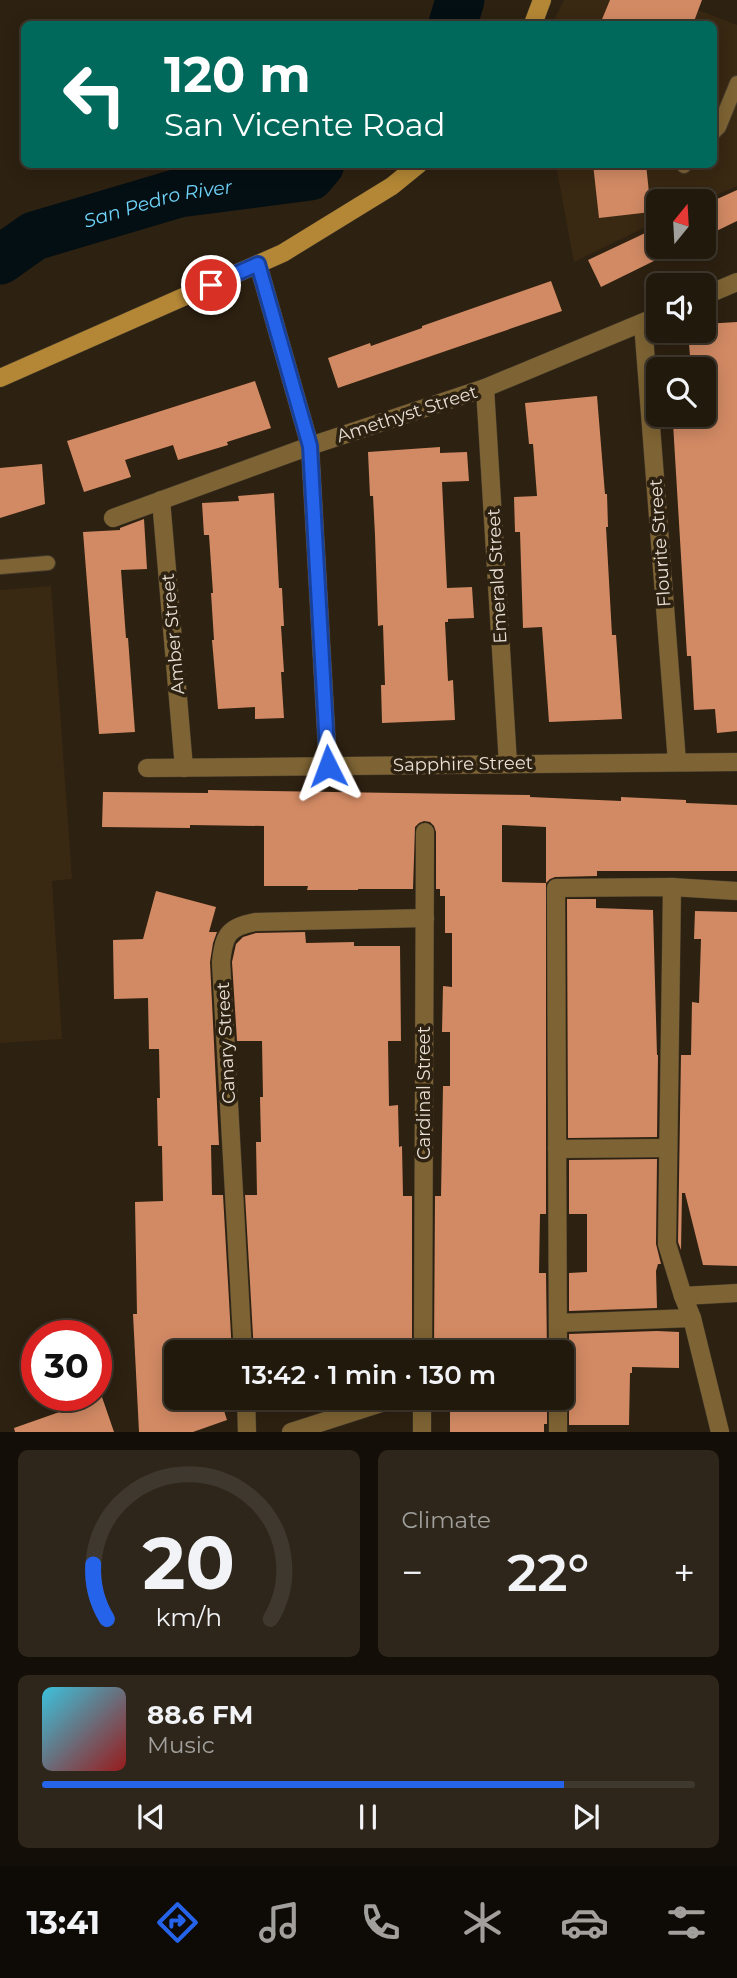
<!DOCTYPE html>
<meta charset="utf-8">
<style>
body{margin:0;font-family:Montserrat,sans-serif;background:#2e261b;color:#f1f3f6;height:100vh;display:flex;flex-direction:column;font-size:26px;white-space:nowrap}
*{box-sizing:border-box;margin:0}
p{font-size:23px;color:#a2a09d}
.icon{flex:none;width:38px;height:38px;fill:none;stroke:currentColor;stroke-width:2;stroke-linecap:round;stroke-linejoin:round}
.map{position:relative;height:1432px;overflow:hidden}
.details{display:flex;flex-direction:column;gap:18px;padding:18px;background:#130e07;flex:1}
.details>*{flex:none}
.banner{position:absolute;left:21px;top:21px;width:696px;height:147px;border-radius:10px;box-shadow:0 4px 18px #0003,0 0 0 2px #3f382e;background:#00695c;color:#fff;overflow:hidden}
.needle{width:46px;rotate:18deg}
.fabs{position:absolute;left:646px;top:189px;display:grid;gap:14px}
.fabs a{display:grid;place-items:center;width:70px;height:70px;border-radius:10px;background:#22190d;box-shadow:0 4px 18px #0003,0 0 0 2px #3f382e;font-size:35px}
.speed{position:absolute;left:21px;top:1320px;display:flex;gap:14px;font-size:35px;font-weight:700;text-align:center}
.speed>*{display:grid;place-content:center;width:91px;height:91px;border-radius:50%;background:#22190d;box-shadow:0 4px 18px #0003,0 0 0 2px #3f382e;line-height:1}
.speed .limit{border:10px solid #d22;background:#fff;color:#111}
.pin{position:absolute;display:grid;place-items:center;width:60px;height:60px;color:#fff;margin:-30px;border:4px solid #fff;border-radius:50%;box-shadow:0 2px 7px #0007}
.me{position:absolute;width:77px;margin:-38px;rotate:357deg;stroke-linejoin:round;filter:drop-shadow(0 0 5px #0008)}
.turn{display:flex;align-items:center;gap:24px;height:147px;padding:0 28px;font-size:32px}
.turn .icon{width:91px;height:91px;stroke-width:2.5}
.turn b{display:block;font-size:49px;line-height:60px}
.big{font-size:52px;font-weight:600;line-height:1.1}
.details .widget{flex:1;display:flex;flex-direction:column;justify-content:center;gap:10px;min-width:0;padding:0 24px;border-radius:10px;background:#2e261b}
.details .dial{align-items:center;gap:0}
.dial svg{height:182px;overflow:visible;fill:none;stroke:#3f382e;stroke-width:7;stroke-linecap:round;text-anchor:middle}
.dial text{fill:#f1f3f6;stroke:none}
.song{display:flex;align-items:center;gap:21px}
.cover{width:84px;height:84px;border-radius:10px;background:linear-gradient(135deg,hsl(190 70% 55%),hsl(0 70% 35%))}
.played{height:7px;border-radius:4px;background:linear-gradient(90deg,#2563eb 80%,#3f382e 80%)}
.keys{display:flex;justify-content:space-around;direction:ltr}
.heat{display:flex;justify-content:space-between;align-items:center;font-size:38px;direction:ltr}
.details .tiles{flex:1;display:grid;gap:18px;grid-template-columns:1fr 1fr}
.widget:last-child{grid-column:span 2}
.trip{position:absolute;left:164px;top:1340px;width:410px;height:70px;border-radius:10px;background:#22190d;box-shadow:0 4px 18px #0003,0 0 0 2px #3f382e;font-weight:600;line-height:70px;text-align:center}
.menu{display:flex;height:112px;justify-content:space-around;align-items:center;background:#0e0a05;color:#a2a09d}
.menu .icon{width:49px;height:49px}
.menu .current{color:#2563eb}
.menu b{font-size:32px;color:#f1f3f6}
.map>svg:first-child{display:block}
</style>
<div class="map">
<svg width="737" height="1432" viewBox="0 0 737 1432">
<rect width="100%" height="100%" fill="#2d2111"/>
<!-- built -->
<g fill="#392812">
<path d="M564,0H672L737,25V186L702,201H658V221L574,262L556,165L714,164V24H552Z"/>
<path d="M51,586L72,879L52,881L62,1039L0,1043V590Z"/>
</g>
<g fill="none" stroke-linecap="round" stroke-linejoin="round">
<!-- river -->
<g stroke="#040f14" stroke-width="49">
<path d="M453,24L460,0"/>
<path id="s1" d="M0,260L34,236L179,193L310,176L320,164"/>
</g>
</g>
<!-- building -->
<g fill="#d28a64" fill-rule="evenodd">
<path d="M610,0H702L693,24H600Z"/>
<path d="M593,164H646L651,212L599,218Z"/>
<path d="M737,190V221L704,237V205Z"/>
<path d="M658,227V259L601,287L588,260Z"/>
<path d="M551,281L562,311L338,388L328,358L370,343L371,346L422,328V326Z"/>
<path d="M737,322V731L717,733L715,709L694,710L691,656H687L673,423L704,421V369H691L688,331H704V324Z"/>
<path d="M255,381L271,428L227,442L228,445L178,460L173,445L125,460L131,477L84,492L67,441Z"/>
<path d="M597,396L605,494H607L608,527H606L612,635H616L622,719L549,722L542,627L523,628L520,532H515L514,497L537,496L533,444H529L525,403Z"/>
<path d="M440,447V453L467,452L469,481L442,482L447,588L472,587L474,618L448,619V622H445L448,681L453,680L455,720L382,723L381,685H385L383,625L378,626L375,535L373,496H370L368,452Z"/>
<path d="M42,464L45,504L0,518V468Z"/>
<path d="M274,493L279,588H282L284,626H281L284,672H281L284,718L255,719V707L218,709L212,640H214L211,593H213L209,535H204L202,503L239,501L238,496Z"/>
<path d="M144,519L147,569L121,570L126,638H128L135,732L99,734L83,532L120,530V528Z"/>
<path d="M208,790L530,795V797L621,801V797L686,800V803L737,805V871H597V876L555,877L550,879L546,883V1214H540L539,1273H546L547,1353H434L435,1196H441L443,1086H450V1032H442L443,986L452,987V933H445V896H440V889H436V832L434,826L430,822L424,821L419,823L415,827L413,889H358V890H307L308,886H264V826L190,825V828L102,827L103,792L208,793ZM502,825L546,827V883L502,882Z"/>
<path d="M156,891L216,907L209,932H217L213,943L210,962L219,1145H211L212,1195H223L232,1353H177V1398H220L227,1420L193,1432H139L133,1314H137L135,1202L163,1201L162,1146H158L157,1098H160L159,1049H149L148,998L114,999L113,940L143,939Z"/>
<path d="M567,899H596V908L653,910L657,1055H658L657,1137L568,1138Z"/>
<path d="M695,911L737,912V1266L703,1265L685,1193H682L681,1250L678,1242L681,1055H691L692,1002L699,1003L701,939H694Z"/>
<path d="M305,932L306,943L354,942V946H400L401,1041H388L389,1106L398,1105L399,1147L402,1146L403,1196H412V1353H254L245,1195H257L256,1142H261L260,1097H263L262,1041H237L232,962L236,944L243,937L256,933Z"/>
<path d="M657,1159L656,1244L661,1264H658L656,1271L657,1308L569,1311V1273L587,1272V1214H569V1160Z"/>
<path d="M657,1331L679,1332V1368L632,1367V1373H630L629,1425H569V1397L567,1392L563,1388L564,1363L569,1354V1334Z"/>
<path d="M102,1397L114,1432H15L14,1428Z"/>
<path d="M450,1398H547V1424H544V1432H450Z"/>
</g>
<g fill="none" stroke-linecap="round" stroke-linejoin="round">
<!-- lane casing -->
<g stroke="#473c2d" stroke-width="16">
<g id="lane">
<path d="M714,132L719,127L737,83"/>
<path d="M684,166L685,164"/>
<path d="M0,567L48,563"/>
</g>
</g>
<!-- street casing -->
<g stroke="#473c2d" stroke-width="19">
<g id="street">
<path d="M258,264L310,446L328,766"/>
<path d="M704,296L737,282"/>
<path d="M643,323L677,762"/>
<path d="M485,388L508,764"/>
<path d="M161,500L184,768"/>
<path d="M113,518L310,446L485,388L658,316"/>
<path d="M147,768L737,762"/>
<path d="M672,887L737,891"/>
<path d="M557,1149L668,1148"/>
<path d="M683,1296L737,1293"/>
<path d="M558,1323L692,1318"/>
<path d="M243,1353L221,962C224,935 228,927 255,922L425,918"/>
<path d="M423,1353L425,832"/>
<path d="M558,1353L556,888L672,887L667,1244L683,1296L692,1318L720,1432"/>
<path d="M246,1398L247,1432"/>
<path d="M558,1398V1432"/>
<path d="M291,1432L397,1398"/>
<path d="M422,1432V1398"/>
</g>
</g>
<!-- secondary casing -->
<g stroke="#473c2d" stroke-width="19">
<g id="secondary">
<path d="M533,24L542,0"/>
<path d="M0,378L283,253L392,186L419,164"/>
</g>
</g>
<!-- lane -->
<use href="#lane" stroke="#7e6434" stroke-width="14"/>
<!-- street -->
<use href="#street" stroke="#7e6434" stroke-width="18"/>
<!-- secondary -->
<use href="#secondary" stroke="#b38735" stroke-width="18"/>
</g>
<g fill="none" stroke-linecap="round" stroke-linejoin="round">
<!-- route casing -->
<g stroke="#184099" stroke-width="18">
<path id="route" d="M211,285L258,264L310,446L328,766"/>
</g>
<!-- route -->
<use href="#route" stroke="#2563eb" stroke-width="12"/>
</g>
<g text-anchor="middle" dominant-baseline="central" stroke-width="7" stroke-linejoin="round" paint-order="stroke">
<!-- street labels -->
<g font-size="18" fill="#e9e0d6" stroke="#2d2111">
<text transform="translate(407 414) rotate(-18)">Amethyst Street</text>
<text transform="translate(660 543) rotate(-94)">Flourite Street</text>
<text transform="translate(497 576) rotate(-93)">Emerald Street</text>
<text transform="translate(173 634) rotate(-95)">Amber Street</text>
<text transform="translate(463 764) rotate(-1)">Sapphire Street</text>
<text transform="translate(226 1043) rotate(-93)">Canary Street</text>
<text transform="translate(424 1093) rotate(-90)">Cardinal Street</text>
</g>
<!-- water labels -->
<g font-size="19" font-style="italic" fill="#71d4fa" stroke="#2d2111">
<text stroke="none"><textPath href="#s1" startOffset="170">San Pedro River</textPath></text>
</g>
</g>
</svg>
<div class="fabs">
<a><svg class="needle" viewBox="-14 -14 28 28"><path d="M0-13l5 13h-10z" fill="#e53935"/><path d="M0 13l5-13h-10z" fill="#a2a09d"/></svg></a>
<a><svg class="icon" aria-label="sound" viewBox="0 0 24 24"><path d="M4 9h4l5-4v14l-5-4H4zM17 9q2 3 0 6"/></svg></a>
<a><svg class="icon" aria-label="search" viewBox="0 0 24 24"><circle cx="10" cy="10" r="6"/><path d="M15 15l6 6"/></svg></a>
</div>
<div class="speed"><div class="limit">30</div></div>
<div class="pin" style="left:211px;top:285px;background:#d93025"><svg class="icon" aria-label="arrive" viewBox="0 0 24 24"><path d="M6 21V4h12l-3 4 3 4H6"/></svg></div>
<svg class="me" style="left:328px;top:766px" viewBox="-20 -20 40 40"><path d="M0-17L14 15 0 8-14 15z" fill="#2563eb" stroke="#fff" stroke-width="4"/></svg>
<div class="trip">13:42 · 1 min · 130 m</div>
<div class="banner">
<div class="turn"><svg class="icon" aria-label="left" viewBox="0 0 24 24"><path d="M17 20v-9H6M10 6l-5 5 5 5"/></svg><div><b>120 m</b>San Vicente Road</div></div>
</div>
</div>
<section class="details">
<div class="tiles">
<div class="widget dial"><svg viewBox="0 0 100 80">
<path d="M14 69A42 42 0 1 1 86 69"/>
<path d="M14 69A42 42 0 0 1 8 45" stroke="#2563eb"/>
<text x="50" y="56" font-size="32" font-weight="700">20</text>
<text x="50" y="72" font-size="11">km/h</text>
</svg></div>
<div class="widget"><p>Climate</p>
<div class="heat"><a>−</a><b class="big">22°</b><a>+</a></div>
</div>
<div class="widget">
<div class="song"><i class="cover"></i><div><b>88.6 FM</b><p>Music</p></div></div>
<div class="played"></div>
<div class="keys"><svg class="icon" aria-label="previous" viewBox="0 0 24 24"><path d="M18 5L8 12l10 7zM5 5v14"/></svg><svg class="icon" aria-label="pause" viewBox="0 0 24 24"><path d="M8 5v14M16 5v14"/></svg><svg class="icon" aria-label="next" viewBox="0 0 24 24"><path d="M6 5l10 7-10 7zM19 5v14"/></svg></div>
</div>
</div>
</section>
<nav class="menu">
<b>13:41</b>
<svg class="icon current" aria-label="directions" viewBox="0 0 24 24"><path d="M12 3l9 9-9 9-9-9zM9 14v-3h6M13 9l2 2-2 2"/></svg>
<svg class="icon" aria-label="music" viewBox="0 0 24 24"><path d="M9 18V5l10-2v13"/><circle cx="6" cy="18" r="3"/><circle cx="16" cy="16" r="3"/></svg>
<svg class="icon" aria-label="phone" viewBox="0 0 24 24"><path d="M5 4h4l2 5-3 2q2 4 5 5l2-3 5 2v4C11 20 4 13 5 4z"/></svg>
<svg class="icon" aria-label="climate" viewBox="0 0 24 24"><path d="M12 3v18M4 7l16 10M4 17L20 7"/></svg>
<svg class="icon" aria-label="car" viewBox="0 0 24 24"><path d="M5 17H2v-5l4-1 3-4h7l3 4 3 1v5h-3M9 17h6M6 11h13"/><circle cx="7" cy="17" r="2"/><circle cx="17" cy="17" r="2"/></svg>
<svg class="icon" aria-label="filters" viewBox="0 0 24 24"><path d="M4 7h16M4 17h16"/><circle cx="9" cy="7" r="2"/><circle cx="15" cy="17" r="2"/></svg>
</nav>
